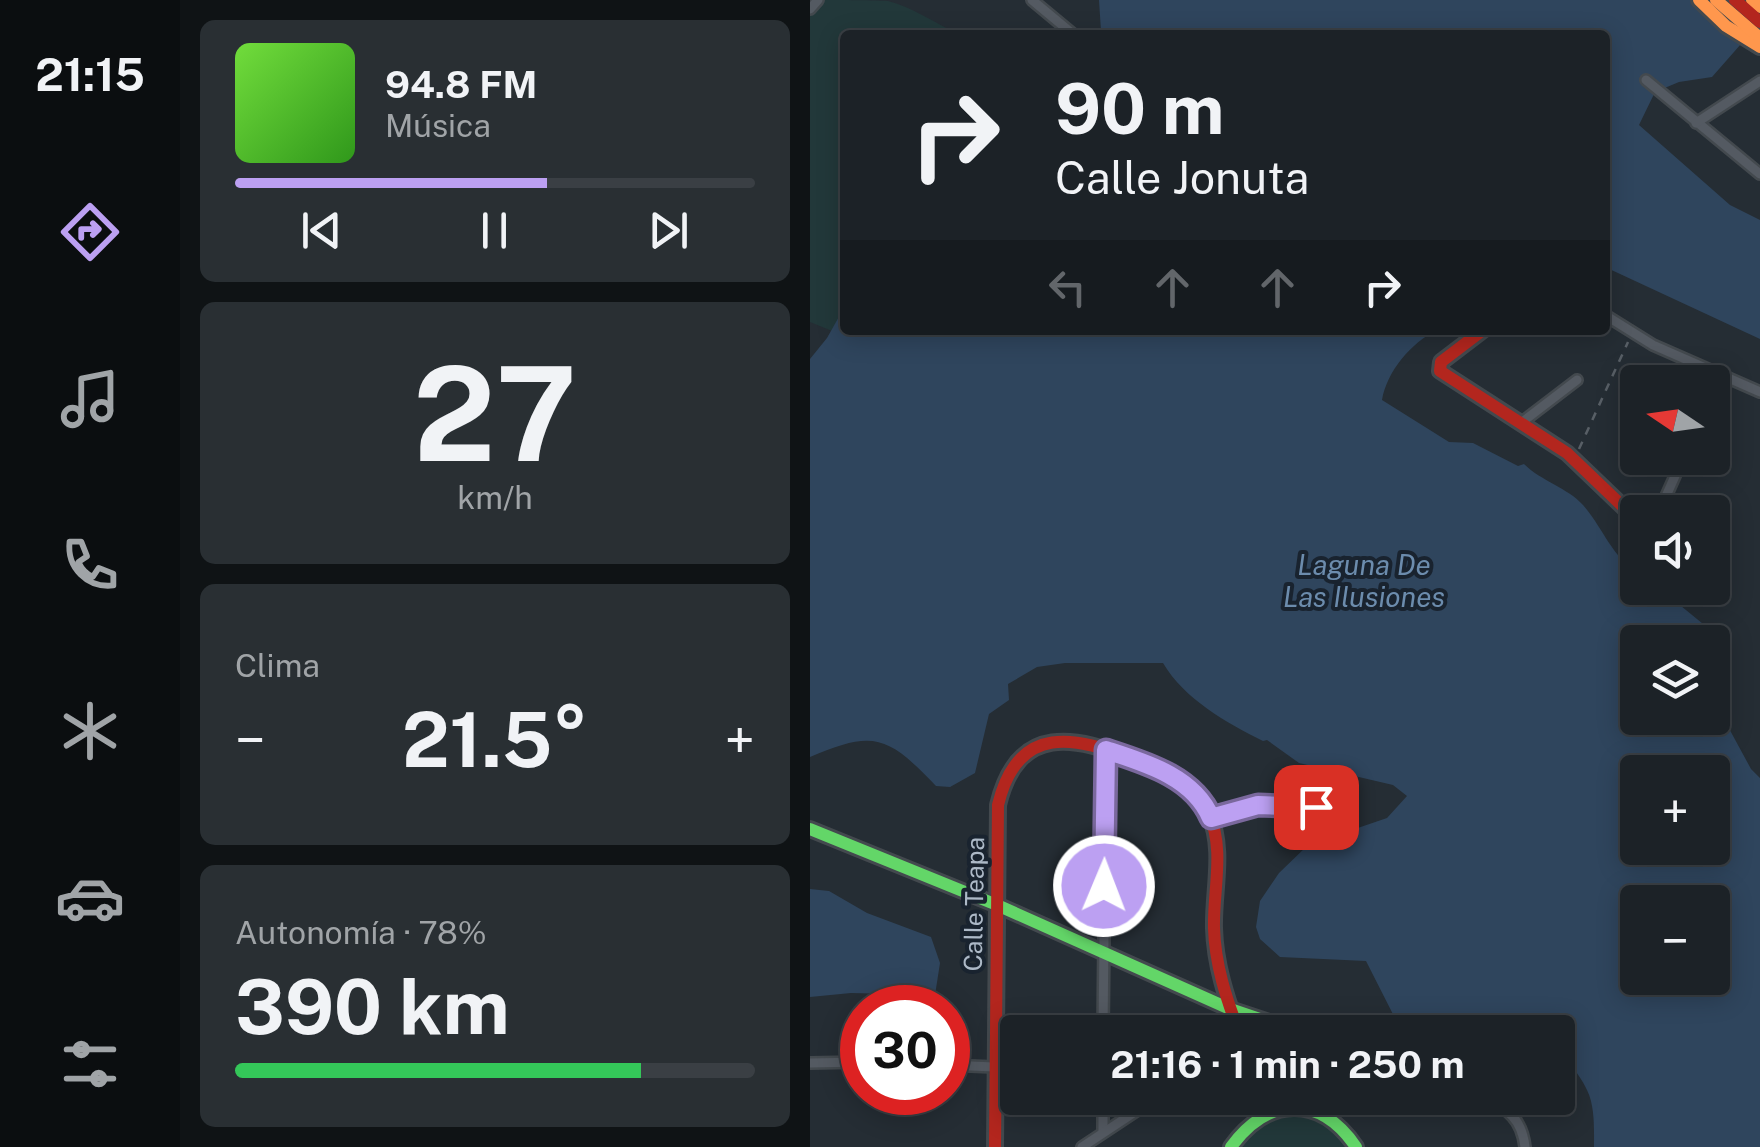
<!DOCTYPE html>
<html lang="es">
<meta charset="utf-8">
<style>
body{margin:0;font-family:"Public Sans",sans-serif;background:#292f33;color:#f1f3f6;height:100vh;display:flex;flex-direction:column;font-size:38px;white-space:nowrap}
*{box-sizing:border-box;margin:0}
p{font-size:32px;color:#a0a4a7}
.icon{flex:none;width:55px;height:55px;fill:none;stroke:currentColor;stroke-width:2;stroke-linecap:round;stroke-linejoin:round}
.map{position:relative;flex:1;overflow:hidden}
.drawer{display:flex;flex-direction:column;gap:20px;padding:20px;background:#0f1315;width:630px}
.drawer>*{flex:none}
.banner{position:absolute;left:30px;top:30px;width:770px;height:305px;border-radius:10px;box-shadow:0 5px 25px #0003,0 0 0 2px #3a3f44;background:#1c2227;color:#f1f3f6;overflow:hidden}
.needle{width:65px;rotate:283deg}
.fabs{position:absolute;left:810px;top:365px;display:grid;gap:20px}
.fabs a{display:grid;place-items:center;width:110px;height:110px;border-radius:10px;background:#1c2227;box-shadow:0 5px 25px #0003,0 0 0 2px #3a3f44;font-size:50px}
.speed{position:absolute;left:30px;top:985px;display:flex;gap:20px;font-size:50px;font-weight:700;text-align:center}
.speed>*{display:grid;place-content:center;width:130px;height:130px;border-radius:50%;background:#1c2227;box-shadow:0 5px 25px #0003,0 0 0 2px #3a3f44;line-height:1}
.speed .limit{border:15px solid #d22;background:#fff;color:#111}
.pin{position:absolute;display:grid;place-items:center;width:85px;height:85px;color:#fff;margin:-42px;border-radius:20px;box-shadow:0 5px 15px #0006}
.me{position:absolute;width:110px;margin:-55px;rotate:1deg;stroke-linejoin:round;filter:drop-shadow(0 0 8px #0008)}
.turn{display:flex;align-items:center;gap:35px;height:210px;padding:0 50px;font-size:45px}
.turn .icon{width:130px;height:130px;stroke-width:2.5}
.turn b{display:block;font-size:70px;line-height:85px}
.lanes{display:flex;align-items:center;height:95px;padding:0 50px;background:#0003;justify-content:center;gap:50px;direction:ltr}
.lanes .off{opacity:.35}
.big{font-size:75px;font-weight:700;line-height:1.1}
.drawer .tile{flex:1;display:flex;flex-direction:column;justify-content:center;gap:15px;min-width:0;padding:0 35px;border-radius:15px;background:#292f33}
.drawer .dial{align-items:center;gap:0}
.dial b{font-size:130px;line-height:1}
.song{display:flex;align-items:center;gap:30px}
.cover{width:120px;height:120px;border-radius:15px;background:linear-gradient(135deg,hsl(100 70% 55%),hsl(110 70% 35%))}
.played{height:10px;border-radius:5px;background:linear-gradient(90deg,#bca0f2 60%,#3a3f44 60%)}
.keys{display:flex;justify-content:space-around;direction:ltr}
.heat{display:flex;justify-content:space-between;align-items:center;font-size:55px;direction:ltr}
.charge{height:15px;border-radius:8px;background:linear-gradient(90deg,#34c759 78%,#3a3f44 0)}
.trip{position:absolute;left:190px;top:1015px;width:575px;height:100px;border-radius:10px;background:#1c2227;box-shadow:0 5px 25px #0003,0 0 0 2px #3a3f44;font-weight:700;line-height:100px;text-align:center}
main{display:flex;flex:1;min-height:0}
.tabs{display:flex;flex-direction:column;width:180px;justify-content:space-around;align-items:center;background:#0b0e10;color:#a0a4a7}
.tabs .icon{width:70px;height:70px}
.tabs .active{color:#bca0f2}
.tabs b{font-size:45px;color:#f1f3f6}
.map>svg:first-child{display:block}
</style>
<main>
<nav class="tabs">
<b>21:15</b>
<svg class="icon active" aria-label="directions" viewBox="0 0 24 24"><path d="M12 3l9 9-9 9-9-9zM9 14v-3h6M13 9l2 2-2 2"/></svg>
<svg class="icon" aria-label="music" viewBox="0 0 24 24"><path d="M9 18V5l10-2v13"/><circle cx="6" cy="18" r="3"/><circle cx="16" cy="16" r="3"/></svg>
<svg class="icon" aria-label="phone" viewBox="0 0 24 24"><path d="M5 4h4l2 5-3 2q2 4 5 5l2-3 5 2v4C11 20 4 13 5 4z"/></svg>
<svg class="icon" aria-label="climate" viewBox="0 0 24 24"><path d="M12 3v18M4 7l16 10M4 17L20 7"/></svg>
<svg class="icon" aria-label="car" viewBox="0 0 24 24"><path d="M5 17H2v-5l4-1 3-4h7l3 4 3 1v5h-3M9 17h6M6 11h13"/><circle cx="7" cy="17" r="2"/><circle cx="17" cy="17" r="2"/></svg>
<svg class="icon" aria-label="filters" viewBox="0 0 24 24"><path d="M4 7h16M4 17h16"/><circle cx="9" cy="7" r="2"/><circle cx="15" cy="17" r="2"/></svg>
</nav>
<section class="drawer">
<div class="tile">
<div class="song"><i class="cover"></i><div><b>94.8 FM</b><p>Música</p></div></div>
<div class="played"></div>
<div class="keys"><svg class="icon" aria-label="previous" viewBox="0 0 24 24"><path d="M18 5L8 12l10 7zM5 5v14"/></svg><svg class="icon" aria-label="pause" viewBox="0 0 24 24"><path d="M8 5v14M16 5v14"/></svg><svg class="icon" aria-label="next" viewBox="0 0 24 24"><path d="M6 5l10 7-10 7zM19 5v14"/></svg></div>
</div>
<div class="tile dial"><b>27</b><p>km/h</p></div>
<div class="tile"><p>Clima</p>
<div class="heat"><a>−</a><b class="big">21.5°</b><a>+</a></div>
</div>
<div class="tile"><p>Autonomía · 78%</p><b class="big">390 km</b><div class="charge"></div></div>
</section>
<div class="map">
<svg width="950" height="1147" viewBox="0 0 950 1147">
<rect width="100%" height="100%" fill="#252d34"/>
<!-- green -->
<g fill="#22383a">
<path d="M8,0C26,0 60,0 78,1C102,7 127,24 150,35H35V323L27,333L0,322V9Z"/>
<path d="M504,1109L546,1147H421L447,1117Z"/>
</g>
<!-- water -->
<g fill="#2f455d" fill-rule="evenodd">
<path d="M289,0H881L931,44L902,77L869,82L845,92L829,125L920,205L950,220V339L795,267V35H296L291,31Z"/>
<path d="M35,306V330H627C601,343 577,371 572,400L639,442L663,443L708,466L714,464C731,481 758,488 773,505C793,528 801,555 827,573L828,588H849L909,637L907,641L922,650L911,649L921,654L920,658L903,652L902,642H828V718H902L903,699L941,769L950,778V1147H784C784,1129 785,1106 777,1090C768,1069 748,1056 748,1032H712L677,1026L658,1032H592L556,961L470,957L450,939L446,927L450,901L469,873L498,845L577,818L597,796L583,785L489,763L457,740L453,741C417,723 374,699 353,663H255L227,667L198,684L199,700L179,714L165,773L140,787L126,786C77,735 64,730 0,757V359L17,338ZM902,772V848H828V772ZM902,902V978H828V902Z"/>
<path d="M0,889L19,891L57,913L121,937L130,963L125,995L41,993L0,997Z"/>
</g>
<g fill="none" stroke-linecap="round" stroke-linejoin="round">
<!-- street casing -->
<g stroke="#43494e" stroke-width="14">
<g id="street">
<path d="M222,0L264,35"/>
<path d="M0,9L8,0"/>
<path d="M836,80L950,174"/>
<path d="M886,123L950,81"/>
<path d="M795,315L843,345L950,392"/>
<path d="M711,423L767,380"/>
<path d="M849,512L873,458"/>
<path d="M401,818L447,805L506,807"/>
<path d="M293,1032L296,750"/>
<path d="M442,1032L456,1021"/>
<path d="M0,1063L52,1062"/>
<path d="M138,1065L184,1067"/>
<path d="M293,1098V1132"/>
<path d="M674,1098C698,1109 712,1119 715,1147"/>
<path d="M272,1147L346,1098"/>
</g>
</g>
<!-- fast casing -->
<g stroke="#43494e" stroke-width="18">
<g id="fast">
<path d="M0,829L187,905L420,1009L489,1032"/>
<path d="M421,1147C458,1096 510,1094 546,1147"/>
</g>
</g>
<!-- slow casing -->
<g stroke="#43494e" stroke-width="18">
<g id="slow">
<path d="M889,0L916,26L950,47"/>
<path d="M906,0L950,38"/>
<path d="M942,0L950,7"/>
</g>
</g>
<!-- jam casing -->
<g stroke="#43494e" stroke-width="18">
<g id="jam">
<path d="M925,0L950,22"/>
<path d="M673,330L631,362L630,371L757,453L828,521"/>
<path d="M185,1147L188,805C208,722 266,736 327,761C355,773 386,784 399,814C415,850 403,890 404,928C405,964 416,998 429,1032"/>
</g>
</g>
<!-- path -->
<path stroke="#585f66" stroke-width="2.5" stroke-dasharray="8 8" stroke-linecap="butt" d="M769,449L818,342"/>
<!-- street -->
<use href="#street" stroke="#545a62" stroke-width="9"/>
<!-- fast -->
<use href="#fast" stroke="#63d668" stroke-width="12"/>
<!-- slow -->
<use href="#slow" stroke="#ff974d" stroke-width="12"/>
<!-- jam -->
<use href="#jam" stroke="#b3261e" stroke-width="12"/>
</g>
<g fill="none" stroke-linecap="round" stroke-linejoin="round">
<!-- route casing -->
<g stroke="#7a689d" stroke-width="25">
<path id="route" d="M294,886L296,750C336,763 384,777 401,818L448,805L506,807"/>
</g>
<!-- route -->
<use href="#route" stroke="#bca0f2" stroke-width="18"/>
</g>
<g text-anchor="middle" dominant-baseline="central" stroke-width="8" stroke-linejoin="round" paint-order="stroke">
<!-- street labels -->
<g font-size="25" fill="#adb9c7" stroke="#19232f">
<text transform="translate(164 904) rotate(-89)">Calle Teapa</text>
</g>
<!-- water labels -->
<g font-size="28" font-style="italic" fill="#6c8cad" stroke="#19232f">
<text x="554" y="564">Laguna De<tspan x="554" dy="32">Las Ilusiones</tspan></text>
</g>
</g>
</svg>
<div class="fabs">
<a><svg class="needle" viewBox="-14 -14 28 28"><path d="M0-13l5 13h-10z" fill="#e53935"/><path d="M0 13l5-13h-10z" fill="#a0a4a7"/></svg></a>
<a><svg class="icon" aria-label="sound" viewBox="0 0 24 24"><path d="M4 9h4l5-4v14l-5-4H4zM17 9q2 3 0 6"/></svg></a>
<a><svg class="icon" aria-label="layers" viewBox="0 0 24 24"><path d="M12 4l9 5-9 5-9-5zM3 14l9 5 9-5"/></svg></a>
<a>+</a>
<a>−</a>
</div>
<div class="speed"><div class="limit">30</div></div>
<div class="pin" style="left:506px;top:807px;background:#d93025"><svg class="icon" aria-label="arrive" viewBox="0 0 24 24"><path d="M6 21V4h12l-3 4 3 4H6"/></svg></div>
<svg class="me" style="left:294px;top:886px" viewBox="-20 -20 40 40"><circle r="17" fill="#bca0f2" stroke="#fff" stroke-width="3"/><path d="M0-11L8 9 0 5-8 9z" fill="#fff"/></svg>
<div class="trip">21:16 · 1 min · 250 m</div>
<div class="banner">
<div class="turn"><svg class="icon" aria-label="right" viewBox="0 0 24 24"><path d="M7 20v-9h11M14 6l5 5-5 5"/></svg><div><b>90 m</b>Calle Jonuta</div></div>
<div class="lanes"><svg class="icon off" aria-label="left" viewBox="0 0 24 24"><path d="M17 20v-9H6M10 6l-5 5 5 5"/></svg><svg class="icon off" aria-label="ahead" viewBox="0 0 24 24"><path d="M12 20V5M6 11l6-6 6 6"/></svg><svg class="icon off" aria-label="ahead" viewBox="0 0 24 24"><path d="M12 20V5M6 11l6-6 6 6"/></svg><svg class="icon" aria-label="right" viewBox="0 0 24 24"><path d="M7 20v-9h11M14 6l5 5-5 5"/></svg></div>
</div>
</div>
</main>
